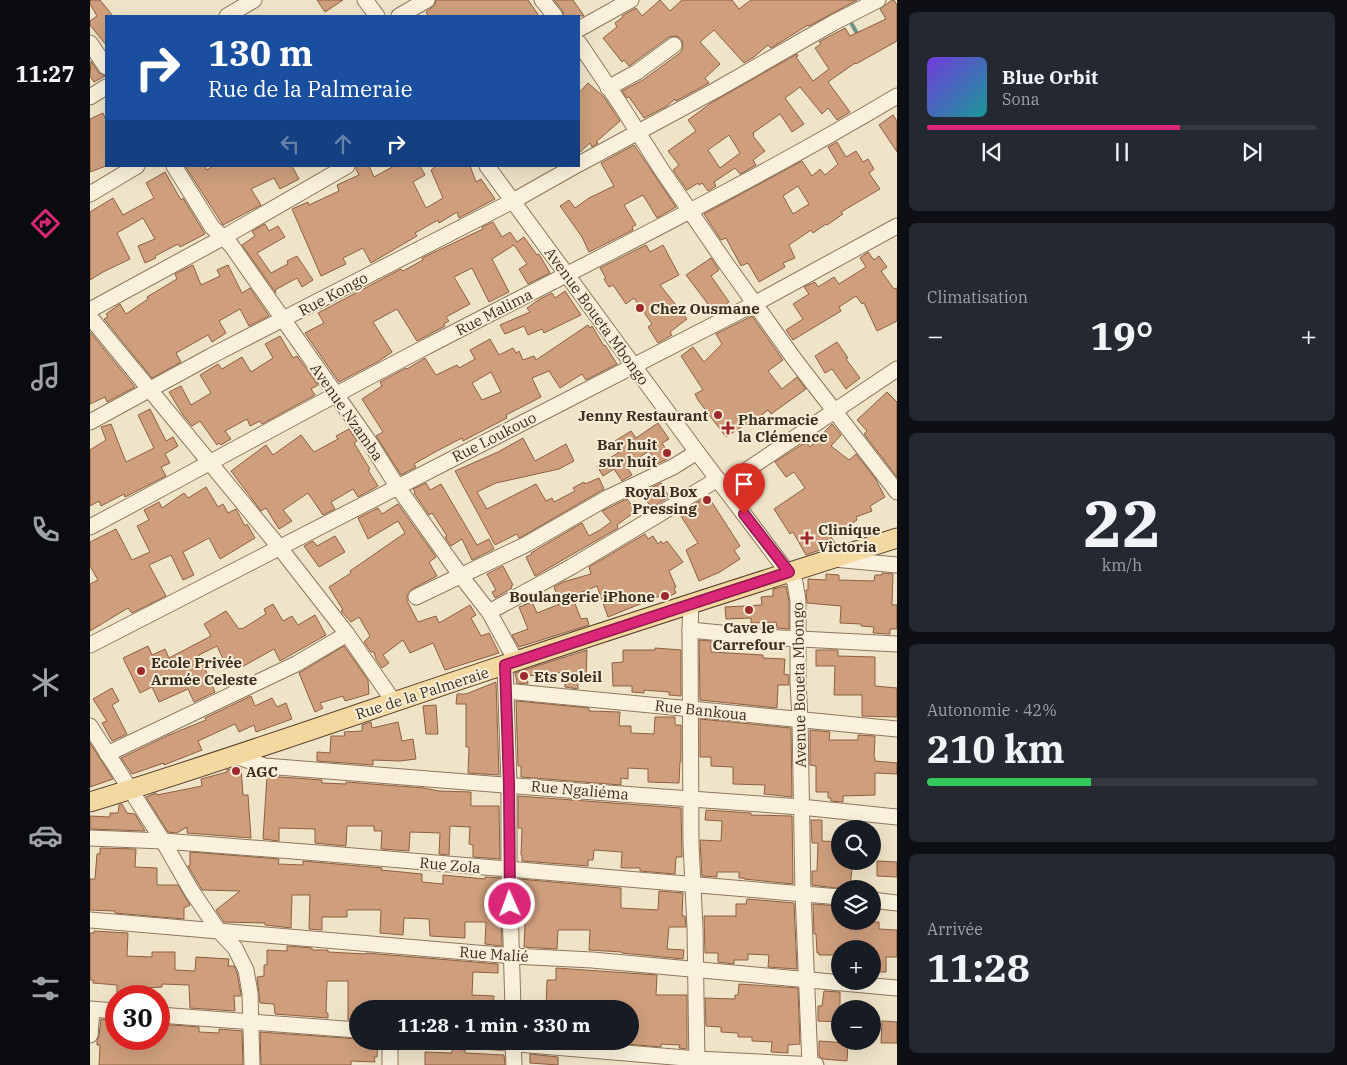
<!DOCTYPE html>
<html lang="fr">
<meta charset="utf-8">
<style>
body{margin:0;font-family:"IBM Plex Serif",serif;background:#242831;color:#f1f3f6;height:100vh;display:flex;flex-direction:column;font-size:19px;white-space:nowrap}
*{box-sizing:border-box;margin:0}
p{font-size:16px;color:#9ea1a6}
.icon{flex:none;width:28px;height:28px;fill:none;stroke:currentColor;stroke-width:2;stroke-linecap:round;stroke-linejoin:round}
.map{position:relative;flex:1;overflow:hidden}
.sheet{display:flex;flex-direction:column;gap:12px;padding:12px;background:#0d0f14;width:450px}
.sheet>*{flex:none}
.hud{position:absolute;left:15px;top:15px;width:475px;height:152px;border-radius:0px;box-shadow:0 5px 20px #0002;background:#1a4fa0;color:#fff;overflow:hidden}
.buttons{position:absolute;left:741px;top:820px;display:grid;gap:10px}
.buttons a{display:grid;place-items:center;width:50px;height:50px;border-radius:50%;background:#171b24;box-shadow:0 5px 20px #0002;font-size:25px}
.speed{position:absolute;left:15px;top:985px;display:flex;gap:10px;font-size:25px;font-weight:700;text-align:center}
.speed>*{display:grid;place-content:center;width:65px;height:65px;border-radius:50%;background:#171b24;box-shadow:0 5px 20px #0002;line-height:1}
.speed .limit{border:8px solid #d22;background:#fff;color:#111}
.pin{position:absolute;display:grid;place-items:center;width:42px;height:42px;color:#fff;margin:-51px -21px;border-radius:50% 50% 50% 0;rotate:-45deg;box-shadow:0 0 5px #0007}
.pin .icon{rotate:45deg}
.me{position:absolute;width:55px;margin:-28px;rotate:358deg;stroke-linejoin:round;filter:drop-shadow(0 0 4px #0008)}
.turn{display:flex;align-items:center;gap:18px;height:105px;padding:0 20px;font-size:22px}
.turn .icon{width:65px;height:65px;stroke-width:2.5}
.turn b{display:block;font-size:35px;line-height:42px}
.lanes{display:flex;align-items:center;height:48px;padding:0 20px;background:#0003;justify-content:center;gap:25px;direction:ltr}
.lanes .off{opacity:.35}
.big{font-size:38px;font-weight:700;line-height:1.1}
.sheet .card{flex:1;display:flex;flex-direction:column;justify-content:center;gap:8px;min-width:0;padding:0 18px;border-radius:8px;background:#242831}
.sheet .dial{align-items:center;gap:0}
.dial b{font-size:65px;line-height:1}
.song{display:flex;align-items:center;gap:15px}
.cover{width:60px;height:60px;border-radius:8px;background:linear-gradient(135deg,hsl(260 70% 55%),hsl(180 70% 35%))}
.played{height:5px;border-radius:2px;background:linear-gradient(90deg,#db2777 65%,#363941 65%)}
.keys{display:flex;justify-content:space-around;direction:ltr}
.heat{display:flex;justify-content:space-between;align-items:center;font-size:28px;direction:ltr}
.charge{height:8px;border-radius:4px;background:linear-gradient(90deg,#34c759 42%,#363941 0)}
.trip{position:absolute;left:259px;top:1000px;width:290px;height:50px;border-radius:25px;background:#171b24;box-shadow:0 5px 20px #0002;font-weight:700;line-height:50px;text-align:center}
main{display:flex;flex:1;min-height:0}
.menu{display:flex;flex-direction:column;width:90px;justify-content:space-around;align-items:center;background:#090b0e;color:#9ea1a6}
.menu .icon{width:35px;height:35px}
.menu .selected{color:#db2777}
.menu b{font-size:22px;color:#f1f3f6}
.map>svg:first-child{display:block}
</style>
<main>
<nav class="menu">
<b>11:27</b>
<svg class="icon selected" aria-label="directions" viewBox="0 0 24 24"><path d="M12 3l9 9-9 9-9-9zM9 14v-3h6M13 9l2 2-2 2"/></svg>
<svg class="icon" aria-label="music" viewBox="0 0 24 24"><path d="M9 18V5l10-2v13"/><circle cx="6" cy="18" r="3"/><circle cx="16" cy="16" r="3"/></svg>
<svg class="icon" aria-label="phone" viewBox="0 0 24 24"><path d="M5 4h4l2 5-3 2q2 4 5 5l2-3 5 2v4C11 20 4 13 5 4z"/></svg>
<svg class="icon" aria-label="climate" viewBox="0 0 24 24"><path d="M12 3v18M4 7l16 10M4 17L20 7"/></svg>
<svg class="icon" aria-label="car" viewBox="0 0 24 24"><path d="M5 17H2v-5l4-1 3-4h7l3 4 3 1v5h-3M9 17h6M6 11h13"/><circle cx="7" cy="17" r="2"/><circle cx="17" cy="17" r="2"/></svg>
<svg class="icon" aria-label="filters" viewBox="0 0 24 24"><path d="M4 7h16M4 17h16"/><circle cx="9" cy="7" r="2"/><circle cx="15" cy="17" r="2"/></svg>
</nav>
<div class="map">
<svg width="807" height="1065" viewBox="0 0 807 1065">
<rect width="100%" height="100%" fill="#f0e4c8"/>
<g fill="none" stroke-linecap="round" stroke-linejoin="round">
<!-- stream -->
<path stroke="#6f938a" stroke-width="4" d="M759,19L769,37"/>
</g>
<!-- building -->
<g fill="#cf9f7d" stroke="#8d5f41" fill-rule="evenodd">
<path d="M0,0H10L23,16H16V45L0,25V21L7,16L0,4Z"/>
<path d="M227,0H253L235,12Z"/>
<path d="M346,0H438L449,16H338L336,12L345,5Z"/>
<path d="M464,0H483L494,16H474L472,10Z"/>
<path d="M570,0L580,11L592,0H642L649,9L661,0H767L719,26L718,25L681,48L678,45L664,57L654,63L624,30L610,42L630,64L615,78L619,83L586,101L585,99L577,106L554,118L539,97L537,98L532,91L553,80L590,53L593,48L592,40L587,36L579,37L539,66L534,60L532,62L513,38L527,27L525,23L533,17L532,16L546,8L552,16Z"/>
<path d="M802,0H804L807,5V41L766,64L765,63L738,82L760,112L747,120L738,108L732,114L710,87L695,98L714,124L702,132L690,114L663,133L664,135L663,136L675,151L663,160L666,165L650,174L645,168L624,182L626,186L618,191L612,183L609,185L608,183L597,190L583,170L589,165L578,151L606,131L598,120L621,103L707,54L708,56L706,57L723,81L739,69L725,48L731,44L729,42L755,28L760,36L796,19L790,9ZM639,135L650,153L630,168L618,150Z"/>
<path d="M1,61L9,73L15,76L4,82L0,76Z"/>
<path d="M498,83L514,97L530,121L506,142L508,143L502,147L500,143L489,153V93Z"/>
<path d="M13,113L16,120V166L0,172V119Z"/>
<path d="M803,115L807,121V152L789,125Z"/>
<path d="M747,142L756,157L766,151L773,162L778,159L784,169L779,173L790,189L751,212L753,214L737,225L736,224L723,233L721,230L699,245L705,258L693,263L695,267L669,282L658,263L651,266L636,238L631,240L614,214L712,161L722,176L730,169L735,175L748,164L738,147ZM708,186L719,204L703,214L693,196Z"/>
<path d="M544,145L586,207L567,218L553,195L534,205L546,225L542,227L543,230L499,252L492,237L470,206L479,200L485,208L499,198L524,186L511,163Z"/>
<path d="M95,166H114L117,170L123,166H202L209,179L190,189L184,178L161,189L171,205L133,225Z"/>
<path d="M266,166H279L284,177L304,166H330L335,175L323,182L336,208L353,198L341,170L346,166H380L386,182L391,179L405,199L369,218L367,212L349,223L348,220L325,233L327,236L281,263L273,248L253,258L256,264L231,276L202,209L218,202L219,205L249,191L247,185L269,175L266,169Z"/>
<path d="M75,172L91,200L93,198L115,234L90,247L88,244L65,256L66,258L55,263L48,246L65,239L53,218L27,233L40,259L13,272L0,280V212L23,198L33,215L64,198L56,183Z"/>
<path d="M403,222L412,237L420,232L427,242L434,237L447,255L449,254L460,273L438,284L429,269L437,264L424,245L402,259L419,292L399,302L382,268L364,277L380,304L356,317L359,321L354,324L355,326L327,341L307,309L283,322L302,352L289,361L249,382L215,333L234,323L228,313L311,269L313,271L333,260L332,258L393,229L392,227Z"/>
<path d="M175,224L179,231L188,226L195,237L167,253L181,273L198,264L197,261L207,256L223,280L212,287L207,278L185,290L186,293L152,245L165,236L162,231Z"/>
<path d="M556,245L560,252L573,245L589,275L570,285L597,319L580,332L582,335L568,343L558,327L562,324L544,298L536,304L523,285L519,287L514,279L516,278L510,268Z"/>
<path d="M778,252L784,260L789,256L797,267L791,271L804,289L807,288V321L787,331L774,303L772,304L766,296L749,307L751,311L703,340L696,330L713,319L703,304L719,294L714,287L725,282L728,287L744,277L749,284L776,267L770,258Z"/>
<path d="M621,258L629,270L621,276L639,302L624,312L596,275Z"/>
<path d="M103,265L111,285L130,276L127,270L138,265L152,293L160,288L179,316L159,326L150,309L129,321L136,333L122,342L118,335L86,353L91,362L62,378L14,319L18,317L16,314L30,304L36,314L58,299L57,297L87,279L85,274Z"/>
<path d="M475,291L491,315L454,333L452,329L438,335L434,326L415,334L410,325L440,312L437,308L450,299L462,293L465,298Z"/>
<path d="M662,316L693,360L678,371L692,389L707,377L716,389L681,414L678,410L658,426L656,424L636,437L608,400L605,394L613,390L591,356L603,347L614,362L632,344L626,334Z"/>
<path d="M498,325L500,328L502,326L514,346L515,345L527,364L496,380L492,374L470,388L459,371L442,378L451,397L416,415L417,418L388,433L373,441L372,438L345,452L324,464L326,467L311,475L286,436L293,432L272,399L292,386L290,382L316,368L317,369L335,358L346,375L367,365L369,368L385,359L380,350L400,339L409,355L423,348L426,353L429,351L433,360L444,356L446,360ZM401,372L411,392L392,400L382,383Z"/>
<path d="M0,332L45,387L17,402L15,397L0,404Z"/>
<path d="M190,336L203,358L207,356L228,385L221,389L225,395L172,424L170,421L160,426L157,419L135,431L141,439L131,445L129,443L127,445L110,421L102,426L93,415L79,392L91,386L101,405L121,393L110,375L128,364L132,369L152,357L161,372L183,358L175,344Z"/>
<path d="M747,342L758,358L756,359L770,378L756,389L742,369L735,373L725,356Z"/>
<path d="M797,392L807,402V477L774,434L777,431L767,420Z"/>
<path d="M60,409L76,441L83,437L88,446L75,454L80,463L71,467L76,476L35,497L34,494L11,506L9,501L0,506V450L16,440L11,427L21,424L36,462L64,448L48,415Z"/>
<path d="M568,423L579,439L572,443L581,457L567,464L559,451L536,466L542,475L533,480L532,481L524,469L513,476L507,466L531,451L525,441L541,431L546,438Z"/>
<path d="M742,424L751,435L741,446L759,460L766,454L785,478L795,497L780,506L782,511L766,517L767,520L741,537L746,544L716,555L703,532L700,534L684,509L715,488L704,472L696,477L685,462L716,442L720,447Z"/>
<path d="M259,429L267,441L264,443L280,469L278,470L288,486L268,497L263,489L241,502L245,509L233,515L218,493L193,510L202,521L189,529L176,508L171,511L141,471L176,445L183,455L211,435L224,452L248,439L246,436Z"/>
<path d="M433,438L445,461L476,444L484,461L469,469L406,483L387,492L397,509L446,484L456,501L462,498L464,502L485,491L483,488L494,482L495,484L509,478L514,489L433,536L429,538L427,534L405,545L365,471L408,452Z"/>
<path d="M336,483L340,490L351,484L387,545L399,539L404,549L382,560L372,539L361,546L355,537L357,536L342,513L339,515L324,493L325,492L323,489Z"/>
<path d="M571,483L579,497L561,508L552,492Z"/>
<path d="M116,487L128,507L133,504L138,513L146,509L155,526L157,524L165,538L130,559L119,538L93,552L104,575L93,580L81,555L59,565L76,596L42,613L38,608L0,631V584L8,580L0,566V542L26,529L42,560L60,552L47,526L59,520L54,510L69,502L72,508L94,493L98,498Z"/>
<path d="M618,496L650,546L644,550L650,559L630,572L609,581L596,550L608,543L589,513Z"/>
<path d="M537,499L546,511L527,525L528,528L445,576L436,557L442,554L441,553L492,523L499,536L510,530L521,522L512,511Z"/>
<path d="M308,504L346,557L339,562L347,576L322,589L317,596V601L328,622L346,616L349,623L380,605L386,615L381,618L391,636L399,633L409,653L355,670L343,643L320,653L313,640L293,655L299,663L292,668L286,659L284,652H281L274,642L280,636L269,617L261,622L251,611L253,610L239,587L261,573L260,571L315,533L308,521L278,539L268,518L288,508L292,514Z"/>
<path d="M555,534L558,539L563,536L568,544L571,541L573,544L577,541L593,562L579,571L586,587L584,588L586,593L572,600L570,596L518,617L507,586L482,596L491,619L497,618L499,625L429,647L422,635L438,629L429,607L442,602L447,613L470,604L464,587L473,582L501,574L499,567Z"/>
<path d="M245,536L255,552L229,567L214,546L223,541L227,546Z"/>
<path d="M413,566L423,585L421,586L422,588L405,598L402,592L406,590L397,574Z"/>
<path d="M792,573L803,574L802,605H807V629H800V634L783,633L784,627L771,626V624L750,623L751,606L717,603L716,590H718V579L736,580V574L749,575V580L784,581L785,575H792Z"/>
<path d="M696,586L699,602V629L687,628L686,622L661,623V618L636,619L635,607L672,605L671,597L683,596V589Z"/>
<path d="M183,604L193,621L202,616L208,625L225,615L236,635L190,661L184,649L150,668L143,656L134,661L127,646L109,655L125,692L104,702L98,689L69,702L62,687L50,693L33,658L58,646L62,655L75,649L79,658L121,636L114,624L136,611L149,629L151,628L152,629L176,614L174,609Z"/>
<path d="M609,640L621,641V652L673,655V658L695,659L694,674L699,675V685H688L687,708L610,700Z"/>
<path d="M254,646L278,680L279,694L255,701L253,696L230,703L233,708L225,712L209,673Z"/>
<path d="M565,648L591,650V696L579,695V692L554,690V693L542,692V686H523L522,663L533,662V650H565Z"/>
<path d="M497,650L496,681H488V689L475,687V672L437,676L438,684L427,683L425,673Z"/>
<path d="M726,650H748V656L785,657V686L807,688V717L772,716V695H744L745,666H726Z"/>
<path d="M406,682L409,775L378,773L379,747H376V704H366L367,694H376Z"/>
<path d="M22,688L29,701L22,705L37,734L22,741L12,723L17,721L3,699Z"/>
<path d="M161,696L165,706L182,698L187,707L196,703L202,719L166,732L164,725L149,732L145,724L108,741L112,750L74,765V763L42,774L31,758L79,735L116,720L115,718Z"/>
<path d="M426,701L499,708V711L530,712L529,726H541V733L564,734L565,717H585V725H591V762H590L589,783L558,782V769L538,768V779L531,778V785L431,777V766H428Z"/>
<path d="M346,705L348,734H336L333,706Z"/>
<path d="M610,719L701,728L702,797L674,794L675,785L643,784V767L621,766V757H610Z"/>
<path d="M281,722L282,728L308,722L312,741L323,739L326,759L310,761L283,760V765L227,761V752L240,753L241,736H255L254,732L272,731V725Z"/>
<path d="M720,730L740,732L739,740H768V735L785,736L784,758H785V761L807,763V774L785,773V795L753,796V802L741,801V798H738V792H726V766L720,765Z"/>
<path d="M0,743L23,779L0,787Z"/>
<path d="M147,767L151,768L153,795H158L161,838L97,833V827L87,833L78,832L56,797L66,793L67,795L112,786L111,779L137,772V770Z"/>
<path d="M177,776L232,780V783L256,784V782L334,788L349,791L381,792V806H409L410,859L383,857V845L379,844L380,827L360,826L359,855L349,854L350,833L320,832L319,851L291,849L292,831H284V826H257L256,846L225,843V829L189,828V841L173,839Z"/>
<path d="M428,796L591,808L592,857H586L585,874L550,871V868H531L532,852L504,850L503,860H498V866L432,861V855H431L432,828H428Z"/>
<path d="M32,804L37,813L45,814L55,831L0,829V816L20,817V813H28L29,805Z"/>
<path d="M616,810L661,813V815L702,816L703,884L654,879V878H649V872H627V877L612,876L610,840L631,841L632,821L615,820Z"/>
<path d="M721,820H732V841L750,842V861H763L760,886H754V889L722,885V871H727L728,843H722Z"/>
<path d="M10,848L46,849L45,867L67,868V885H88L100,905L94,908V919L25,913V911L0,910V879H5L7,854H10Z"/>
<path d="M100,852L189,859L188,864L213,865V861L292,868L291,870L332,874V882L353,884V875L395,879V877L410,878L412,946L395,944L396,922H375V938L340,936L339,919L314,918L313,935L290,933L291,910H257V917H232V930L219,929L220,895H202L201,928L175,925V923L134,922L126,910L150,891L112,890L98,866L100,865Z"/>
<path d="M787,861L807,862V877L787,876Z"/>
<path d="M429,879L531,888V908L568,910L569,891L593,893L592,916H595L596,927H579L577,949L594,950L593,959L532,953V952L499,950L500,930H468L467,949L434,947L435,924L430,923Z"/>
<path d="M657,899L704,903L707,969L678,967L679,955L658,954V960H644V964L628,962V953H615L614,916H646V904H656Z"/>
<path d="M723,904L750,906V921L789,922V929L807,930V957H796V972H782V949H750V955H729V953H727L726,934H724Z"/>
<path d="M4,931L38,933L37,956L62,957V952H85V970L105,971L106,957L139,959L138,966H144L147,973L151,994V996H144L145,1011L100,1008L99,985L72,984V987L40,989V996H27V985L3,983V980H0V933H4Z"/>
<path d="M197,946L222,948V950H238V952L276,954V953L408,964V973L383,972L382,995L404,996L403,1008L382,1007V1005L350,1003L349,1009H268V1021L258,1020V981H237L236,1013H238V1018L185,1014L184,1004L170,1003L167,977L174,976V965H177V950L197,951Z"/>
<path d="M466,968L567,975L566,995H597V1049L589,1048L590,1045L571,1044V1047L537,1044V1041H540V1009H456L457,980H466Z"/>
<path d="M649,984L708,988L710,1044L698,1045V1053L681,1052L682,1042L662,1041V1037H648V1033L631,1032V1027L616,1026L615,998L645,999V995H648Z"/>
<path d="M734,991L750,992V1022L728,1021V1006H732Z"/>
<path d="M11,1019L18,1020L17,1025L26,1026V1039H69V1024L109,1027V1032L129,1033V1029L152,1031L153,1065H9L10,1045H7V1041L9,1036Z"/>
<path d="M792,1021L807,1022V1043H791Z"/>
<path d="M170,1032L268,1039V1041H288L287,1057H284L285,1062L261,1061V1065H171Z"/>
<path d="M729,1041L758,1043L757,1061L733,1059L729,1056Z"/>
<path d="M362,1049L375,1050V1053L414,1055L415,1065H335V1052L362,1053Z"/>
<path d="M440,1054L468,1057V1065L440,1063Z"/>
</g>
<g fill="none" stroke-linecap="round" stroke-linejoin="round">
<!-- minor casing -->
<g stroke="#8d765c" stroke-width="17">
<g id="minor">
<path d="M275,0L287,16"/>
<path d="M452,0L465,16"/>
<path d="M137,16L164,0"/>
<path d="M309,16L337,0"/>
<path d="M489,29L541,0"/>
<path d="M0,43L16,67"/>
<path d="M489,43L532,107L571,169L637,265L705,360L807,492"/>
<path d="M518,88L547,72L584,45"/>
<path d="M0,97L16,87"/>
<path d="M489,164L626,90L743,23L788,0"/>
<path d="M84,166L122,227L141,245L280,443L307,486L371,576L399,612L426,661"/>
<path d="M397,166L607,452L705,582L708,601V682L710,720L713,893L720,1065"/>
<path d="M0,194L47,166"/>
<path d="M0,310L134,237L257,166"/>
<path d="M0,317L190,548L257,634L304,702"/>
<path d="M0,422L121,356L423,201L485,166"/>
<path d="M633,486L807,369"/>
<path d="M0,527C111,468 221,407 332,349C491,266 653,188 807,96"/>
<path d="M744,559L807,565"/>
<path d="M326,597L437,544L517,498L583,467L607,452"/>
<path d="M601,603L600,630L601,844L605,928L607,1065"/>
<path d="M399,612L481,567L628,479"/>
<path d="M600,630L672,637L807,644"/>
<path d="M0,645L666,303L807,226"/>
<path d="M415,665L419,784V870L423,1009"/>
<path d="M416,691L807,729"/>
<path d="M0,726L73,841L101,890L128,930L145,948L156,970L160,993L162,1065"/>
<path d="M17,754L206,664L257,634"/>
<path d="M145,756L175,766L490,791L711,807L807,817"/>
<path d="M0,838L73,841L228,853L750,897"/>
<path d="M782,900L807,903"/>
<path d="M0,920L422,956L502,960L807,988"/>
<path d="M0,1009L26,1011"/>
<path d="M69,1015L268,1030"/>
<path d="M0,1035L2,1010"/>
<path d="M393,1041L607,1059L726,1065"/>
<path d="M423,1041L424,1065"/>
<path d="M300,1065V1041"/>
</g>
</g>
<!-- major casing -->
<g stroke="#5b4430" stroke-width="21">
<path id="major" d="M0,802C144,758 286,707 429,660C555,618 681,578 807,538"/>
</g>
<!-- minor -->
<use href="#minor" stroke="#faf1dc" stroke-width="15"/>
<!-- major -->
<use href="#major" stroke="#f3d9a0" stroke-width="19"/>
</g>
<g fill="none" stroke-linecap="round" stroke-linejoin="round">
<!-- route casing -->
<g stroke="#8e194d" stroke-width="12">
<path id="route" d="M420,904L419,784L415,665L699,572L654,514"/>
</g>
<!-- route -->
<use href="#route" stroke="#db2777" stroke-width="9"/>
</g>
<!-- markers -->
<g fill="#9e2a2b" stroke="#f7eed8" stroke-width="2">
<circle cx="550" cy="308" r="5"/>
<circle cx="628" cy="415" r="5"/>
<path d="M635.5 420.5h5v5h5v5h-5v5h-5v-5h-5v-5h5z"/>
<circle cx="577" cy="453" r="5"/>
<circle cx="617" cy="500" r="5"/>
<path d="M714.5 530.5h5v5h5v5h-5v5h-5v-5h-5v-5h5z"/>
<circle cx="575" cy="596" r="5"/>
<circle cx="659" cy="610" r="5"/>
<circle cx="51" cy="671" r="5"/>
<circle cx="434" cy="676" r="5"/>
<circle cx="146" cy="771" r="5"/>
</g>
<g text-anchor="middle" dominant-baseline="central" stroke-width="4" stroke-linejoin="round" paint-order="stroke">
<!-- street labels -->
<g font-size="15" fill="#3d2e20" stroke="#f7eed8">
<text transform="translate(243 294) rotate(-28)">Rue Kongo</text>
<text transform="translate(404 312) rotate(-27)">Rue Malima</text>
<text transform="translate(507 316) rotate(54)">Avenue Boueta Mbongo</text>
<text transform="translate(257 412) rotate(55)">Avenue Nzamba</text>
<text transform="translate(404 437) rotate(-27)">Rue Loukouo</text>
<text transform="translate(709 685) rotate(-91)">Avenue Boueta Mbongo</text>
<text transform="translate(332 693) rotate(-18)">Rue de la Palmeraie</text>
<text transform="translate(611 710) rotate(6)">Rue Bankoua</text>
<text transform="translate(490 790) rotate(5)">Rue Ngaliéma</text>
<text transform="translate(360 865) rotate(5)">Rue Zola</text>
<text transform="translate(404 954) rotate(4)">Rue Malié</text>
</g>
<!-- poi labels -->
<g font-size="15" font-weight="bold" fill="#3d2e20" stroke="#f7eed8" text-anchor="start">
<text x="560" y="308">Chez Ousmane</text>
<text x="618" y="415" text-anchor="end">Jenny Restaurant</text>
<text x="648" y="419">Pharmacie<tspan x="648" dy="17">la Clémence</tspan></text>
<text x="567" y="444" text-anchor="end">Bar huit<tspan x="567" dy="17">sur huit</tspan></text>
<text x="607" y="491" text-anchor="end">Royal Box<tspan x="607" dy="17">Pressing</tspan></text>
<text x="728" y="529">Clinique<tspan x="728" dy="17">Victoria</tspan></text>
<text x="565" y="596" text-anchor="end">Boulangerie iPhone</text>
<text x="659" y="627" text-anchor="middle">Cave le<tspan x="659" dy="17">Carrefour</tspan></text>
<text x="61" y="662">Ecole Privée<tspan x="61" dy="17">Armée Celeste</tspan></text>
<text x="444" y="676">Ets Soleil</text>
<text x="156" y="771">AGC</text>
</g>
</g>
</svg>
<div class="buttons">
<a><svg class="icon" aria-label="search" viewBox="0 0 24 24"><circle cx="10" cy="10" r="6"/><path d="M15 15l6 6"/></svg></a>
<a><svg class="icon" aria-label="layers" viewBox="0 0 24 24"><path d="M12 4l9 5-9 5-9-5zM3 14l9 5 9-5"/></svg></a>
<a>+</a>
<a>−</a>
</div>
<div class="speed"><div class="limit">30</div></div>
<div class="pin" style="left:654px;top:514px;background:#d93025"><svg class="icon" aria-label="arrive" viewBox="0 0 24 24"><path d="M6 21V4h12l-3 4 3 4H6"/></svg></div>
<svg class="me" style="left:420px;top:904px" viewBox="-20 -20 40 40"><circle r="17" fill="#db2777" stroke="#fff" stroke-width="3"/><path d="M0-11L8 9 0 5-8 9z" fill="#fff"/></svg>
<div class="trip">11:28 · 1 min · 330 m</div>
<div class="hud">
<div class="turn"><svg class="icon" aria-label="right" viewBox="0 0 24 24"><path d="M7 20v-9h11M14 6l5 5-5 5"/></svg><div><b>130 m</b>Rue de la Palmeraie</div></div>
<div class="lanes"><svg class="icon off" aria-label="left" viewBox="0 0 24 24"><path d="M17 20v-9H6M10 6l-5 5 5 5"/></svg><svg class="icon off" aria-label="ahead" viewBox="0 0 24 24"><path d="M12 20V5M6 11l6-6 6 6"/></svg><svg class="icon" aria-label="right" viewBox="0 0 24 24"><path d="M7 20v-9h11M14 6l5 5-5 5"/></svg></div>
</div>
</div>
<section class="sheet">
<div class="card">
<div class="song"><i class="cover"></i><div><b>Blue Orbit</b><p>Sona</p></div></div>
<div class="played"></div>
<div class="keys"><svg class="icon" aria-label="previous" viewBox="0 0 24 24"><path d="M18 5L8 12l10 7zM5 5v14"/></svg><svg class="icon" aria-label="pause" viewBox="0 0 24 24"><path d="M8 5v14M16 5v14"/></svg><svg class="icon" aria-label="next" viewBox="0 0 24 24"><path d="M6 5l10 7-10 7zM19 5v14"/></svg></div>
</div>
<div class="card"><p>Climatisation</p>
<div class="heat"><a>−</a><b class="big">19°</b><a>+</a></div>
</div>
<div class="card dial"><b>22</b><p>km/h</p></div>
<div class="card"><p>Autonomie · 42%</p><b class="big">210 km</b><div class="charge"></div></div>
<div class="card"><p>Arrivée</p><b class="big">11:28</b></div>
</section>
</main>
